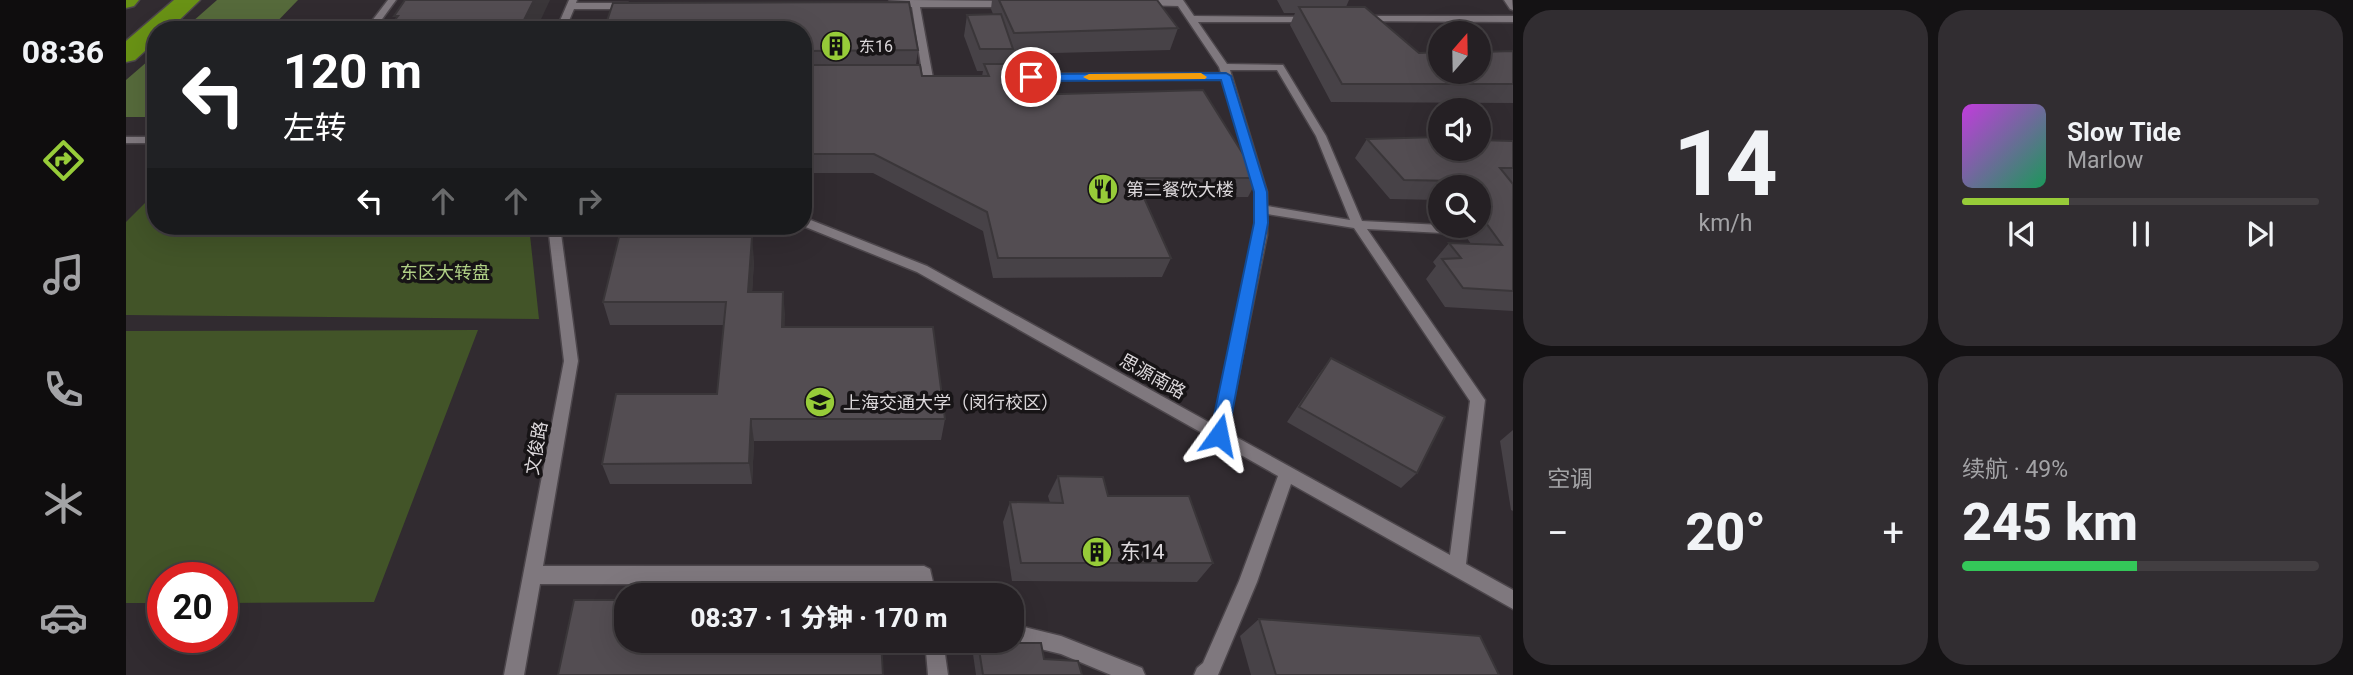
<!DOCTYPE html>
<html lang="zh">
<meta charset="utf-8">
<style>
body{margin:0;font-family:Roboto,"Noto Sans SC",sans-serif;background:#312d31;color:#f1f3f6;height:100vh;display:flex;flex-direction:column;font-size:26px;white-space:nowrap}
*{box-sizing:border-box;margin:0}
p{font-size:23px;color:#a3a3a6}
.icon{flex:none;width:38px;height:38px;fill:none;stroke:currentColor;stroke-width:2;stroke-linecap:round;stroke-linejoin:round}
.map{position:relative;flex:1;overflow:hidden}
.sheet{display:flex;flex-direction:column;gap:10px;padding:10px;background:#141214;width:840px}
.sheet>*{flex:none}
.guide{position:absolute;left:21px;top:21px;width:665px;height:214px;border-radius:28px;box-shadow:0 7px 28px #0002,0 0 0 2px #423e41;background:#202124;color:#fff;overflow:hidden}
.needle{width:46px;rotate:20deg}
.buttons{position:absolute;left:1302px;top:21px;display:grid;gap:14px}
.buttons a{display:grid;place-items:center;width:63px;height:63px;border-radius:50%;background:#252024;box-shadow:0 7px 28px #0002,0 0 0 2px #423e41;font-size:35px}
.speed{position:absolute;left:21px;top:562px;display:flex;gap:14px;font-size:35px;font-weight:700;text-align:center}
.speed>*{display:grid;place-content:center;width:91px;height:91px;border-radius:50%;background:#252024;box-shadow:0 7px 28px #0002,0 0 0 2px #423e41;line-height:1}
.speed .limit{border:10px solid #d22;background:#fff;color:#111}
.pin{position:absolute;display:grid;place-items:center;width:60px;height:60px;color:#fff;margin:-30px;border:4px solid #fff;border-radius:50%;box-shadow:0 2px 7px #0007}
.me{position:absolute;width:77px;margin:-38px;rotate:12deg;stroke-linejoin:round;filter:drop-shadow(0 0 5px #0008)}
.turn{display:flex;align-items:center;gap:24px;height:147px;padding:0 21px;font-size:32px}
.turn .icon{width:91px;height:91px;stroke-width:2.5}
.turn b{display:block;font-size:49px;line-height:60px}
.lanes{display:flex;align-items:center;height:66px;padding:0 21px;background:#0003;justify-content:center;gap:35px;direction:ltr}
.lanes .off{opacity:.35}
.big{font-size:52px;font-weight:800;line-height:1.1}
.sheet .card{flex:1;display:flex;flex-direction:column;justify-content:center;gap:10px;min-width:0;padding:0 24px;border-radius:28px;background:#312d31}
.sheet .dial{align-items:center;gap:0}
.dial b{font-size:91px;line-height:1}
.song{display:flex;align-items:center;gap:21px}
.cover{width:84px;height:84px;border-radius:10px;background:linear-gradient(135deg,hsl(290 70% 55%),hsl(150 70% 35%))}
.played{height:7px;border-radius:4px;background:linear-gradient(90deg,#97cc39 30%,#423e41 30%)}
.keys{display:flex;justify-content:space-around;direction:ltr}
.heat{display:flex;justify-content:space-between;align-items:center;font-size:38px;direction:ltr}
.charge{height:10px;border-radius:5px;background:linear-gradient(90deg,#34c759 49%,#423e41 0)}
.sheet .tiles{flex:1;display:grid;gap:10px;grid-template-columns:repeat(2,1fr)}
.trip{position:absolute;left:488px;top:583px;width:410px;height:70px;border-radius:28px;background:#252024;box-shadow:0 7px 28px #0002,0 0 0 2px #423e41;font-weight:800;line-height:70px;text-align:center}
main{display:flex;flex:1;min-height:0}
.tab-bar{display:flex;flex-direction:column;width:126px;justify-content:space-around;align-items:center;background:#0f0d0e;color:#a3a3a6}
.tab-bar .icon{width:49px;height:49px}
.tab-bar .on{color:#97cc39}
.tab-bar b{font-size:32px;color:#f1f3f6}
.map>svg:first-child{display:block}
</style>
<main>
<nav class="tab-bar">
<b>08:36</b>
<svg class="icon on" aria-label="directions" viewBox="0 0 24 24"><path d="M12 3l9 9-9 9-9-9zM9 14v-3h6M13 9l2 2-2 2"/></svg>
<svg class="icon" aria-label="music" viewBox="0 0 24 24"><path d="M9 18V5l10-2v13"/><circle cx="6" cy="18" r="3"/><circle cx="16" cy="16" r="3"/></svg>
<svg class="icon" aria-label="phone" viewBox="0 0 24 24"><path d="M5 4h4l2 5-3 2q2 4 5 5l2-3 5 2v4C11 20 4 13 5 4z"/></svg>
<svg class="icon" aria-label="climate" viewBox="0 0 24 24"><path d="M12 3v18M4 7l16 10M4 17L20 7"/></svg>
<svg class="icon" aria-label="car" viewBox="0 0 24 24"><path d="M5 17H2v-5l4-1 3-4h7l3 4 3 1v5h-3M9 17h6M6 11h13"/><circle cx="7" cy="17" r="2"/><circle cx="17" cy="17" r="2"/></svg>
</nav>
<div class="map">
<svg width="1387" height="675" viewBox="0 0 1387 675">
<rect width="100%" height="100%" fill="#312b30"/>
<!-- green -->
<g fill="#425428">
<path d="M30,192V226H403L413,319L0,315V222Z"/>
<path d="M352,330L248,602L96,603V578H37V603H0V331Z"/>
</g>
<!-- forest -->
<g fill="#566a3b">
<path d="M91,0H172L143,30H57Z"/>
<path d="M30,54V117H0V80Z"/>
</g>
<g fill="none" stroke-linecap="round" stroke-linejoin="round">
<!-- service casing -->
<g stroke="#4c464b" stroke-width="3">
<g id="service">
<path d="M262,0H270L248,30H239Z"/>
<path d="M443,0H451L450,3H502L506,6L502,9H448L439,30H430Z"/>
<path d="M785,0L884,1L888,4L884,7H794L807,78L802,81L797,78L786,7H764L760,4L764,1Z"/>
<path d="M1016,0H1057L1068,16L1187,17V21L1184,22H1072L1101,64L1157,65L1200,136L1236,221L1335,226L1341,230L1335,234L1241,229L1359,400L1340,564L1387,590V609L1165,484L1131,582L1092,675H1068L1071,668L1077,663L1113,581L1152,476L791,272L677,226V217L801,266L1088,425L1129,235V192L1097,79L878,80L873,77L878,74L1095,73L1093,67L1052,6L1013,5L1012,3ZM1104,70H1151L1190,136L1224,220L1141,206V192ZM1141,214L1228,228L1344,401L1324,555L1101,432L1141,235Z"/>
<path d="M1378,0H1386L1387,10L1384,9Z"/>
<path d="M1235,16H1387V22L1232,21V17Z"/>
<rect x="0" y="137" width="30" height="6"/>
<path d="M422,226H434L452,361L417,566H798L804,569L810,595H792L790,584H414L398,675H378L438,361Z"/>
<path d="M886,624L935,636L1016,668L1019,675H985L935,654L886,642L882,640H886Z"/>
<path d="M799,640H817L822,675H802Z"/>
</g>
</g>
<!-- motorway casing -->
<g stroke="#4c464b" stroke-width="3">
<g id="motorway">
<path d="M0,0H13L8,6L0,8Z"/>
<path d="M48,0H74L43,30H30V41L9,60L0,62V41Z"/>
</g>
</g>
<!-- service -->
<use href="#service" fill="#7f787e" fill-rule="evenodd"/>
<!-- motorway -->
<use href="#motorway" fill="#699215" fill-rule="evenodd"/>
</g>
<!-- wall -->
<g fill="#474247">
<path d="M866,0H1031L1052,28L1044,50L886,54L884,64H890L900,95L1077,90L1132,178L1122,197H1018L1045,258L1036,277L867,278L857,231L747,173H680L682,63H677V30H478L487,3L783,2L792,50L790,65H794L796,76H856L857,71H851L838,36L841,15L867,14L865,9Z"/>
<path d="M1151,0H1223L1220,7L1293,53L1387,51V103L1205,102L1164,25L1169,13H1158Z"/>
<path d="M1241,139L1314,149L1387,141V311L1319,307L1300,279L1310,266L1307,262L1323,243L1345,244L1339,235L1343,229L1336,226H1353V187H1314V200L1264,199L1229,158Z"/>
<path d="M628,260L626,292H657L658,327L819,419L815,440L628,441L626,484H484L476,464L591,394L598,325H484L477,302Z"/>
<path d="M1205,358L1291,473L1275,488L1161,422L1193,374Z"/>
<path d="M1387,430V511L1385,510L1374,441Z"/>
<path d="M932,476L982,496L1087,563L1071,582L886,581L877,522L884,502L924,503L922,496Z"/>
<path d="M1133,619L1373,675H1125L1114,636Z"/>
<path d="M852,643L918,659L956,675H850L847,654Z"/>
</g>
<!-- shaded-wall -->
<g fill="#3a3639">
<path d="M408,0H424L410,30H393Z"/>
<path d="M626,237L628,260L625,315L622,292Z"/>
<path d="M657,292L659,314L658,350L656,327Z"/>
<path d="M625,419L628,441L626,484L623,463Z"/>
</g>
<!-- building -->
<g fill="#534d52" stroke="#3a3639" stroke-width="2">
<path d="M279,0H408L393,30H261L272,16H268Z"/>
<path d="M873,0H1031L1052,28L888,33Z"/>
<path d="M783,2L792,50L681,51L682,41H677V30H478L487,3Z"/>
<path d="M1173,7H1239L1293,53L1314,52V72H1353V52L1387,51V84H1216Z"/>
<path d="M875,14L887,49H854L841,15Z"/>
<path d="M858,64H890L900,95L1077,90L1132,178H1009L1045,258H872L861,212L748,154H680L681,65H794L796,76H863Z"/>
<path d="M1314,137V149H1353V140L1387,141V168H1374L1387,184V291L1337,288L1316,259L1335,258L1323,243L1376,245L1355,216L1360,210L1353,207V187H1334L1330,181L1278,180L1241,139Z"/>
<path d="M493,237H626L622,292H657L656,327H807L819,419H625L623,463L476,464L490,394H591L600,302H477Z"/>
<path d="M1205,358L1319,417L1291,473L1173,407Z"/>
<path d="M932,476L977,477L982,496H1063L1087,563H895L884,502L937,503Z"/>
<path d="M448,600H500V640H755L757,675H432Z"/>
<path d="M1133,619L1354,636L1373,675H1150Z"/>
<path d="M852,643H915L918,659L952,661L956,675H857Z"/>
</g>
<!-- route -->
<path fill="#1a73e8" stroke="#114b97" stroke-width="2" d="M1100,73L1105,76L1141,192L1142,223L1102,435L1093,442L1084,435L1128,223V192L1095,80L905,81L900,77L905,74Z"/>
<!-- slow -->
<path fill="#f59e0b" d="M1075,73L1081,77L1079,79L963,80L957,77L963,74Z"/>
<!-- icons -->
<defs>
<g id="building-disc" transform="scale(1.575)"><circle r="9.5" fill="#97cc39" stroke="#171416"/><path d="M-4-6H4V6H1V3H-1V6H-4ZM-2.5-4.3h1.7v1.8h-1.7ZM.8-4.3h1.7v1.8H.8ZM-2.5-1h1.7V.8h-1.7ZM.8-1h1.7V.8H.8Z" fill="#111"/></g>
<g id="restaurant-disc" transform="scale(1.575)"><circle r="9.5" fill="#97cc39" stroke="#171416"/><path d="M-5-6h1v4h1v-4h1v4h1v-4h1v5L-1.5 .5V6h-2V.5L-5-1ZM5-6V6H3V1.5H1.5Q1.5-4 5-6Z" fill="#111"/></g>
<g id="university-disc" transform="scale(1.575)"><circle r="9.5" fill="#97cc39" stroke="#171416"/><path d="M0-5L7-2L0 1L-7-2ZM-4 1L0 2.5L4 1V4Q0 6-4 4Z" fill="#111"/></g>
</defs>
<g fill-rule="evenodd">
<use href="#building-disc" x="710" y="46"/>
<use href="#restaurant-disc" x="977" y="189"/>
<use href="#university-disc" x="694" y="402"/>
<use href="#building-disc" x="971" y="552"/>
</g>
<g text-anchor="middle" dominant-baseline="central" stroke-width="7" stroke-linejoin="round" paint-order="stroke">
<!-- far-poi labels -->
<g font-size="16" fill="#dcd8db" stroke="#171416" text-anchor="start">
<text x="733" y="46">东16</text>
</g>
<!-- poi labels -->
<g font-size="18" fill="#dcd8db" stroke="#171416" text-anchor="start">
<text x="1000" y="189">第二餐饮大楼</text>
<text x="717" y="402">上海交通大学（闵行校区）</text>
</g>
<!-- park labels -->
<g font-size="18" fill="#b0d086" stroke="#171416">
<text x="319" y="272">东区大转盘</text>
</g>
<!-- street labels -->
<g font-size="18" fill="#dcd8db" stroke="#171416">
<text transform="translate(1027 376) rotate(29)">思源南路</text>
<text transform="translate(410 448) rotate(-80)">文俊路</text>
</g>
<!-- near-poi labels -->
<g font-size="21" fill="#dcd8db" stroke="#171416" text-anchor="start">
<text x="994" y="552">东14</text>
</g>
</g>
</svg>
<div class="buttons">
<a><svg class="needle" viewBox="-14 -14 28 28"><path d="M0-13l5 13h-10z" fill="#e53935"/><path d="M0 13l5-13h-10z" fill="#a3a3a6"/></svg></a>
<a><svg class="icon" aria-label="sound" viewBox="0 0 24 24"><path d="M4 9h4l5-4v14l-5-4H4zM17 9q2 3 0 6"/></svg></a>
<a><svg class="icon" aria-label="search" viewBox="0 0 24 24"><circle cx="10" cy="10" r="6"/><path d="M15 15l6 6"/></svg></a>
</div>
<div class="speed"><div class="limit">20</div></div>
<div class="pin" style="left:905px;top:77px;background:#d93025"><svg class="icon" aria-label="arrive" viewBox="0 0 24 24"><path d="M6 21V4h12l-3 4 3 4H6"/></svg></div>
<svg class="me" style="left:1093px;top:435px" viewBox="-20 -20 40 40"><path d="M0-17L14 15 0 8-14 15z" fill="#1a73e8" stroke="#fff" stroke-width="4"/></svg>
<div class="trip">08:37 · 1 分钟 · 170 m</div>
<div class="guide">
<div class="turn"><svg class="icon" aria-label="left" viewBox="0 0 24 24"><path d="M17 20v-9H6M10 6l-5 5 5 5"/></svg><div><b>120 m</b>左转</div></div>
<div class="lanes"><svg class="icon" aria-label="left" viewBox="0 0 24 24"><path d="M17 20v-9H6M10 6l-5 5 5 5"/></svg><svg class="icon off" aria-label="ahead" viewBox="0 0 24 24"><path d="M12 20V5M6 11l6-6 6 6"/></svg><svg class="icon off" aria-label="ahead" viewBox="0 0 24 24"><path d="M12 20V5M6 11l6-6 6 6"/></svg><svg class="icon off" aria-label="right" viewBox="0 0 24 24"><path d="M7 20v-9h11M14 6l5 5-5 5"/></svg></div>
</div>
</div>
<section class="sheet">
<div class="tiles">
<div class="card dial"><b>14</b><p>km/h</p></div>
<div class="card">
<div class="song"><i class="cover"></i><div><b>Slow Tide</b><p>Marlow</p></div></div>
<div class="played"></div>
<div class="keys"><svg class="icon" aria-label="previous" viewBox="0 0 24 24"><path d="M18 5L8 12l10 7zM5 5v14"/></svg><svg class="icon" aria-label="pause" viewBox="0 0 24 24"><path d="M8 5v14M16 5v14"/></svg><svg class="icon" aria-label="next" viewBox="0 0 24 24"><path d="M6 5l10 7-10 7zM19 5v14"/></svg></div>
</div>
<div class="card"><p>空调</p>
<div class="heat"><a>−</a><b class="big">20°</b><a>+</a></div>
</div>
<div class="card"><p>续航 · 49%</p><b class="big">245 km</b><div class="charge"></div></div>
</div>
</section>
</main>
